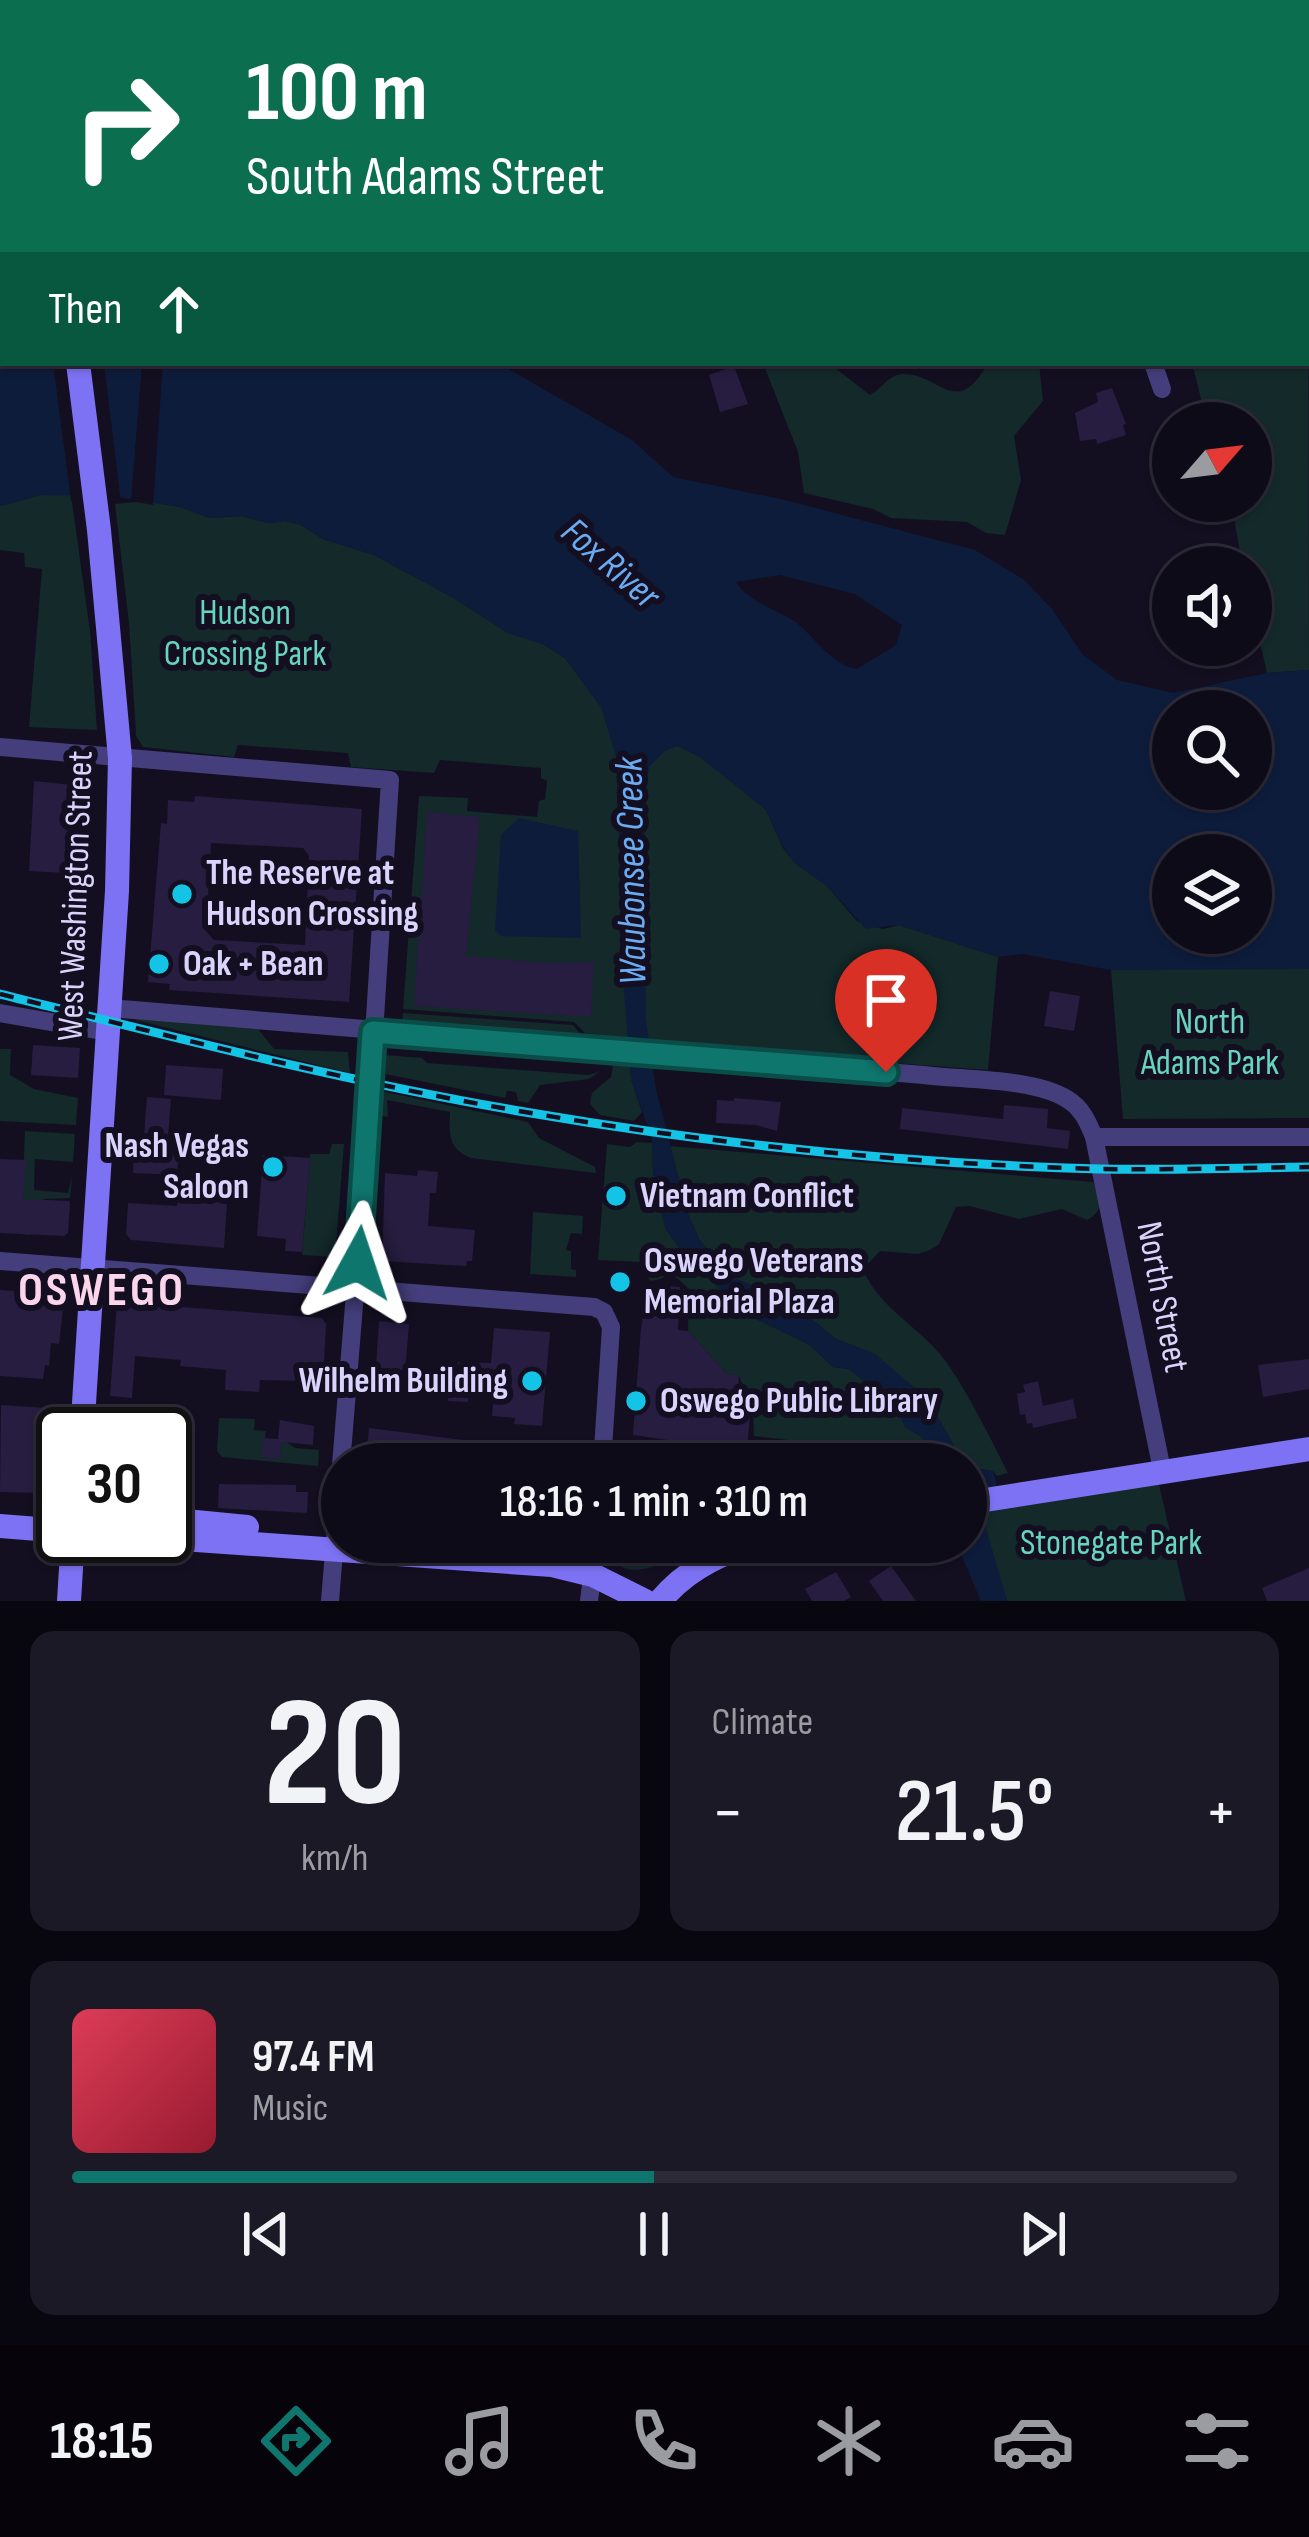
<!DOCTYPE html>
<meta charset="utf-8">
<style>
body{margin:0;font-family:"Sofia Sans Condensed",sans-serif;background:#1c1926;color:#f1f3f6;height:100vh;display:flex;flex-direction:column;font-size:45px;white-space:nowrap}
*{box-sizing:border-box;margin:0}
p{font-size:39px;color:#9b9ba2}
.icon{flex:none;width:66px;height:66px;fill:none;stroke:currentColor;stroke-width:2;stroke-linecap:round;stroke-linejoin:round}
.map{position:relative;height:1601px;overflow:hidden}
.sheet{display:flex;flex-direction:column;gap:30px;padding:30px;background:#08060e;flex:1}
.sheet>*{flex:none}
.banner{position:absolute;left:0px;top:0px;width:1311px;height:366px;box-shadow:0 3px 9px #0004,0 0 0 3px #2e2b38;background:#0b6e4f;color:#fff;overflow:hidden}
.needle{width:78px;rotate:62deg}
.controls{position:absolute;left:1152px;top:402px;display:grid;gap:24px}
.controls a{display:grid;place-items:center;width:120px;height:120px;border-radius:50%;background:#0e0b19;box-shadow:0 3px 9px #0004,0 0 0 3px #2e2b38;font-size:60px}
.speed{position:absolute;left:36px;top:1407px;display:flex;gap:24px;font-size:60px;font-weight:700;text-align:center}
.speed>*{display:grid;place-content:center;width:156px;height:156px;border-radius:50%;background:#0e0b19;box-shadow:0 3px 9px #0004,0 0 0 3px #2e2b38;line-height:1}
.speed .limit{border:6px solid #111;border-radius:18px;background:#fff;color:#111}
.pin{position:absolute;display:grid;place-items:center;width:102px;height:102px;color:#fff;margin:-123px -51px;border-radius:50% 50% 50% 0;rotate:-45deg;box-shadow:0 0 12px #0007}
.pin .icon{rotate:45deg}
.me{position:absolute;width:132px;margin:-66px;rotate:5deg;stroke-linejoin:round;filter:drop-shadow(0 0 9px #0008)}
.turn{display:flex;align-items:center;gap:42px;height:252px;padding:0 48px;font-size:54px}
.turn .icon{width:156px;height:156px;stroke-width:2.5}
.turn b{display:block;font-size:84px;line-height:102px}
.then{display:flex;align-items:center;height:114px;padding:0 48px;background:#0003;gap:24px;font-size:45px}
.big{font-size:90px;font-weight:600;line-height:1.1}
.sheet .card{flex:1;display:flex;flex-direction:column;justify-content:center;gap:18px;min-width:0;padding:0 42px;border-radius:24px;background:#1c1926}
.sheet .dial{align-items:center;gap:0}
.dial b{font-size:156px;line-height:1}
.song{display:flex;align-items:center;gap:36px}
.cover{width:144px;height:144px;border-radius:18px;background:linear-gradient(135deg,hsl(350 70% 55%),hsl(350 70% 35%))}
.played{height:12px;border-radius:6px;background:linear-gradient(90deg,#0f766e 50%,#2e2b38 50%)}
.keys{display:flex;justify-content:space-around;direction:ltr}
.heat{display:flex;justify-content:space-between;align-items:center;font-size:66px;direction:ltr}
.sheet .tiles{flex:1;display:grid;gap:30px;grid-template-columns:1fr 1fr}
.card:last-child{grid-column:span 2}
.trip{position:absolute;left:321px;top:1443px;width:666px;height:120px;border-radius:60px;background:#0e0b19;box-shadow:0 3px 9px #0004,0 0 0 3px #2e2b38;font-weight:600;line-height:120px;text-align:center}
.dock{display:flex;height:192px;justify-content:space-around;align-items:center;background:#06040a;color:#9b9ba2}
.dock .icon{width:84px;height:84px}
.dock .on{color:#0f766e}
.dock b{font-size:54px;color:#f1f3f6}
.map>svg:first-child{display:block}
</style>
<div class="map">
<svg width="1309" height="1601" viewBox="0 0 1309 1601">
<rect width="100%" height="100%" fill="#130f21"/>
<!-- green -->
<g fill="#13292a">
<path d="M1308,42L1309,670L1267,673L1251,603V567L1242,564L1231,501H1251V423H1207L1192,363H1308Z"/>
<path d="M763,363L794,367L830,364L870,395C882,389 889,374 903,374C941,374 956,420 988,363H1039L1043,401L1014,436L1021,480L1005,535L986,533L967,522L891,518L873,509L804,493L798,452Z"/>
<path d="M41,495H71L90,631L97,730L29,727L42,569L25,567L24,553L0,550V506Z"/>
<path d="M144,501L180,507L210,518L240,516L269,523L285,521L301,525L323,539L374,555L452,597L508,633L543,644L565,658L601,707L700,757L747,793L766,810L783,848L796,864L826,885L857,921L883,929L899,925L998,957L988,1070L772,1054L585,1033L574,1022L403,1009L419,796L468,798L467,811L537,817L539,801L545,799L547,781L541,778V768L440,760L434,773L351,767L348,753L238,745L234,757L143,747L136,736L129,623L115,504Z"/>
<path d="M1187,968L1309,969V1118L1123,1119L1111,970Z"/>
<path d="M403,1013L573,1025L583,1037L402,1023Z"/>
<path d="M143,1018L258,1029L274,1049L348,1052L350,1073L135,1020Z"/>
<path d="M0,1049H11L10,1075L34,1089L78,1098L76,1125L0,1121Z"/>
<path d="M385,1055L422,1058L427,1063L588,1075L599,1072L589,1079L540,1085L528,1103L518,1101L516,1092L507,1091L505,1098L385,1074L382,1068Z"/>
<path d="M614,1058L630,1061L631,1079L642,1112L634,1121L600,1115L590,1104L592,1093L611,1077Z"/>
<path d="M381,1091L528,1122L539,1138L595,1167L596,1173L471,1158C448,1148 449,1135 450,1112L387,1100L388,1117L382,1116Z"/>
<path d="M25,1131L75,1134L73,1162L35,1159L34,1190L68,1193L72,1176L70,1198L44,1199L42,1209L32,1217L30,1235L21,1234Z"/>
<path d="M637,1142L653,1143V1184L666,1229L684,1255L746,1314L810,1345L833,1367L849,1369L897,1407L905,1427L922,1437L935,1464H810L809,1456L787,1451L789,1440L754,1436L753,1411L739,1376L727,1374L688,1331L689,1289C666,1266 674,1278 650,1281L640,1262L598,1260L607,1144L630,1147Z"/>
<path d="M332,1144H344L335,1257L302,1255L310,1154H329Z"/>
<path d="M670,1146L1093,1182C1103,1196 1104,1212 1087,1220L1062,1209L1019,1219L970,1206L956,1207L939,1244L930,1250L918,1254L880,1251L863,1269C879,1310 925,1329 949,1366C971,1399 990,1437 1008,1473L997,1476L993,1471L966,1467L935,1412L875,1354L836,1339L791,1302L727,1275L699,1239L688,1214Z"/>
<path d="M533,1212L583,1216L582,1234L571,1233L566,1250L571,1251V1269L576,1270V1277L530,1274Z"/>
<path d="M219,1418L255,1419L254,1430L266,1431L262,1457L280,1458L282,1439L295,1448L319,1450L318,1466L222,1457L217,1451Z"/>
<path d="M1157,1476L1186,1601H1007L984,1526L982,1514L987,1506Z"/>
<path d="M628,1542H703C677,1555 616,1597 609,1543L621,1545Z"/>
</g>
<!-- water -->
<g fill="#0e1c3b" fill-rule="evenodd">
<path d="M0,301L3,363H498L632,440L673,477L785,500L975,550L1023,579L1052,609L1083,655L1117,680L1173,693L1267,673L1309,670V969L1111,970L1023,954L998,957L899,925L866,929L826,885L796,864L783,847L766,810L700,757L677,746L665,751L649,767L644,806L646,1020L655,1085L688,1214L699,1239L727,1275L791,1302L836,1339L875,1354L916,1389L935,1412L964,1464H935L922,1437L905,1427L896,1407L849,1369L833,1367L810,1345L746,1314L684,1255L666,1229L653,1184L652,1139L631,1079L624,992L616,756L601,707L565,658L543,644L508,633L452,597L374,555L323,539L301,525L285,521L269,523L240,516L210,518L180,507L112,496L41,495L0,506ZM780,575L855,594L902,625L896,645L857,669C829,664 816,637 794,621C774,608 749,602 736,582ZM1173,711H1251V789H1173ZM1173,855H1251V933H1173Z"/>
<path d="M519,818L578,831L581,938L501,936L495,930L501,835Z"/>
<path d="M966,1467L993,1471L999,1494L982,1514L1007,1601H981L956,1542H966Z"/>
</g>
<!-- pier -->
<g fill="#130f21">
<path d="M53,363H104L121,503L71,501Z"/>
<path d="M142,363H163L153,505L131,501Z"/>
</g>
<!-- building -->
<g fill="#261d40" fill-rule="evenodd">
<path d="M734,366L748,404L720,412L709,375Z"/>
<path d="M1112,388L1126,424L1123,425L1126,435L1097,444L1096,439L1080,441L1075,413L1098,402L1096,393Z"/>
<path d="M34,781L83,786L89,790L85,874L29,871Z"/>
<path d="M195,796L362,809L349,1002L169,990L170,984L148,982L161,823L167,824L168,800L194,802ZM211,843L303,848L309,856L305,945L214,940L206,931Z"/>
<path d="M427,812L480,817L466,956L545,963L594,962L591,1017L414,1006Z"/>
<path d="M1050,991L1080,996L1074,1031L1044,1026Z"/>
<path d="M33,1045L80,1048L78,1078L31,1075Z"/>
<path d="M166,1065L223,1069L221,1100L164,1095Z"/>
<path d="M147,1097L171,1099L167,1150L179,1153L177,1175L133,1173L134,1148L143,1149Z"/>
<path d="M734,1098L781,1102L777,1131L756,1125L716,1123L717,1100L734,1101Z"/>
<path d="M1004,1105L1048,1109L1047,1128L1070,1131L1068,1149L900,1129L902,1108L1003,1119Z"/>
<path d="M263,1155L310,1158L302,1252L285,1251L286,1239L257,1236Z"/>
<path d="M0,1159L27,1160L23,1199L70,1201L68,1233L64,1236L0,1233Z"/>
<path d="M418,1170L438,1172L436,1193H430L428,1226L475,1230L472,1261H467L466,1266L382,1261L385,1173L417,1176Z"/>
<path d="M213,1187L228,1188L224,1248L131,1240L126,1234L128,1203L177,1206L178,1193L212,1195Z"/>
<path d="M649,1284L680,1287L678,1330L688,1331L727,1374L739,1375L737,1406H751L747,1448L709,1450V1446L633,1435L641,1328Z"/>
<path d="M0,1290L60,1294L64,1300L59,1344L51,1343L49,1366L45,1365L43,1379L0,1376Z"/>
<path d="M117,1302L322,1318L326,1324L324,1363L316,1362L315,1371L306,1370L305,1381L260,1380L259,1392L225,1390L226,1370L180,1366L181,1360L135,1356L132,1398L110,1396Z"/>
<path d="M379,1321L409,1324L404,1384L375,1381Z"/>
<path d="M494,1328L550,1332L542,1426L514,1424L515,1418L492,1416L494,1393L469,1391L468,1402L448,1401L446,1369L457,1370L458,1362L491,1363Z"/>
<path d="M1309,1359V1389L1263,1397L1258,1365Z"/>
<path d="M1038,1381L1043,1406L1073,1399L1077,1418L1033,1428L1032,1423L1027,1424L1025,1414L1020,1415L1017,1394L1025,1392L1023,1385Z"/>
<path d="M1,1405L46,1408L41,1493L0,1492Z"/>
<path d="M280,1420L314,1426L313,1445L282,1442L280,1459L261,1457L263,1438L278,1439Z"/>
<path d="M369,1428L463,1440L462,1464L366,1458Z"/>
<path d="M219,1484L296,1485V1492H308L307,1513L218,1508Z"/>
<path d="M891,1566L916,1601H883L869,1581Z"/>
<path d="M1309,1568V1601H1267L1262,1588Z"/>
<path d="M836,1572L851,1597L844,1601H812L805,1589Z"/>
</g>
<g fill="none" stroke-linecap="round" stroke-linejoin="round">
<!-- street -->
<g stroke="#443e7c" stroke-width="18">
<path d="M65,0V3"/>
<path d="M851,0V3"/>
<path d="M876,0L877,3"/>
<path d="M1153,363L1162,389"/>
<path d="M0,747L390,780L367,1145L330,1601"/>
<path d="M109,1008L924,1075C964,1080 1033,1078 1067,1099C1082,1108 1088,1122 1094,1137L1162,1470"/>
<path d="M0,1013L108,1032"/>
<path d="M1094,1137H1309"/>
<path d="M0,1261L594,1307L604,1312L611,1327L602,1464"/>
<path d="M589,1601L596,1542"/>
</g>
<!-- secondary -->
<g stroke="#7d72f3" stroke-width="24">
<path d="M1297,3L1309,1"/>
<path d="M0,219L3,218"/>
<path d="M78,363L99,530L120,758L117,891L82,1434"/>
<path d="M966,1503L1309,1449"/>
<path d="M165,1519L247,1527"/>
<path d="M0,1526L63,1531"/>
<path d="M139,1536L552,1565L593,1575L645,1601"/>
<path d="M69,1601L73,1536"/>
<path d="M660,1601C686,1570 723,1551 763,1542"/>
</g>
<!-- rail casing -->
<g stroke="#14c4e6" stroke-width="9">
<path id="rail" d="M0,994C177,1038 351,1083 531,1113C719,1145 910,1164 1100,1169C1170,1170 1239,1168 1309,1167"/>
</g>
<!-- rail -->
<use href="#rail" stroke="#130f21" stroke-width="4.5" stroke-dasharray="14" stroke-linecap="butt"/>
</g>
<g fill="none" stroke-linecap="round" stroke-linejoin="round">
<!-- route casing -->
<g stroke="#0a4d48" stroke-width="30">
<path id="route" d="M358,1263L373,1032L886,1072"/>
</g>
<!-- route -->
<use href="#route" stroke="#0f766e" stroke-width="21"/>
</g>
<!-- markers -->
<g fill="#14c4e6" stroke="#130f21" stroke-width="4.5">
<circle cx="182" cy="894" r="12"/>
<circle cx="159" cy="964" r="12"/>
<circle cx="273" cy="1167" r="12"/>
<circle cx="616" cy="1196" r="12"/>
<circle cx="620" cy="1282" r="12"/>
<circle cx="532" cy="1381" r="12"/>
<circle cx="636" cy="1401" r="12"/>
</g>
<g text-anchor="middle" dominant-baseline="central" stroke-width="12" stroke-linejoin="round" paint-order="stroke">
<!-- park labels -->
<g font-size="36" fill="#66d4bf" stroke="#130f21">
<text x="245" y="613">Hudson<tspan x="245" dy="41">Crossing Park</tspan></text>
<text x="1210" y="1022">North<tspan x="1210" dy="41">Adams Park</tspan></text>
<text x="1111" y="1543">Stonegate Park</text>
</g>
<!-- poi labels -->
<g font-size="36" font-weight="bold" fill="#dad3fb" stroke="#130f21" text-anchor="start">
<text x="206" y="873">The Reserve at<tspan x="206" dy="41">Hudson Crossing</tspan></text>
<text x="183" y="964">Oak + Bean</text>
<text x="249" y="1146" text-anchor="end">Nash Vegas<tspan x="249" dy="41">Saloon</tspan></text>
<text x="640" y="1196">Vietnam Conflict</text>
<text x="644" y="1261">Oswego Veterans<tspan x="644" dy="41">Memorial Plaza</tspan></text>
<text x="508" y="1381" text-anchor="end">Wilhelm Building</text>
<text x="660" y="1401">Oswego Public Library</text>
</g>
<!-- street labels -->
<g font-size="36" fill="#dad3fb" stroke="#130f21">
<text transform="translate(76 896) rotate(-88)">West Washington Street</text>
<text transform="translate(1162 1297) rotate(79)">North Street</text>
</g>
<!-- water labels -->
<g font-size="39" font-style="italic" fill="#6aabf2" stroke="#130f21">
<text transform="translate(610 564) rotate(41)">Fox River</text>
<text transform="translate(632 871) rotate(-91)">Waubonsee Creek</text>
</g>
<!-- district labels -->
<g font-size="48" font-weight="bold" letter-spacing="3" fill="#fbd5eb" stroke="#130f21">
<text x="102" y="1290">OSWEGO</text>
</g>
</g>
</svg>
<div class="controls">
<a><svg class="needle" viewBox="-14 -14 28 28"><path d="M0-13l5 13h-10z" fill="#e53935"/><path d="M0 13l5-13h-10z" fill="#9b9ba2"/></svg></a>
<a><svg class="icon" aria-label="sound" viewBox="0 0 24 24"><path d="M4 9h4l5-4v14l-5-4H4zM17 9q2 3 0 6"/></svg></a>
<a><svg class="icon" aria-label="search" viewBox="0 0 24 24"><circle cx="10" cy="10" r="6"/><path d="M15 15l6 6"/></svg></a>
<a><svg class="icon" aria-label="layers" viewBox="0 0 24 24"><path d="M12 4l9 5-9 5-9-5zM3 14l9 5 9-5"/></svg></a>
</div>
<div class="speed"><div class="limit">30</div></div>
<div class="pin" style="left:886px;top:1072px;background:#d93025"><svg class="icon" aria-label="arrive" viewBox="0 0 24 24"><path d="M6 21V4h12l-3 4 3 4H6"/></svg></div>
<svg class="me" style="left:358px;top:1263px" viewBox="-20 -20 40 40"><path d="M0-17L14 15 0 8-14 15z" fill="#0f766e" stroke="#fff" stroke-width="4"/></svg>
<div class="trip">18:16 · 1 min · 310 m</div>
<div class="banner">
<div class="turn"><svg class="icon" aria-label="right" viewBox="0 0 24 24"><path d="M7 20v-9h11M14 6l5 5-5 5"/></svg><div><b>100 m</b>South Adams Street</div></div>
<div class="then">Then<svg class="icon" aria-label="ahead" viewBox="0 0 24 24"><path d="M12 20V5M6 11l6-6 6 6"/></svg></div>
</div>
</div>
<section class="sheet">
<div class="tiles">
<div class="card dial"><b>20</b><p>km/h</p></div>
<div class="card"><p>Climate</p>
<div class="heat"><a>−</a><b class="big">21.5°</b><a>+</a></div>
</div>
<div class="card">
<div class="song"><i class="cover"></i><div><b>97.4 FM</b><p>Music</p></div></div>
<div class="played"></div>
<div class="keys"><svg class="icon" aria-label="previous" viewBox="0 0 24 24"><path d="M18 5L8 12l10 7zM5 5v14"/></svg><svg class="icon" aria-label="pause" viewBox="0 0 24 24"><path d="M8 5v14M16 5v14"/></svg><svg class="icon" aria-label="next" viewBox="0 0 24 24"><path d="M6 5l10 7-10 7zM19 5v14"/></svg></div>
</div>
</div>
</section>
<nav class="dock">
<b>18:15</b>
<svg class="icon on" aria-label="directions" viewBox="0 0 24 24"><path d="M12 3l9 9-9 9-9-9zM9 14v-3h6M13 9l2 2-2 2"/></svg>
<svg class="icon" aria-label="music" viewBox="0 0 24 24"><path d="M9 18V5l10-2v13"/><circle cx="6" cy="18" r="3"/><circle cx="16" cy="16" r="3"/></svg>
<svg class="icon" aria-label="phone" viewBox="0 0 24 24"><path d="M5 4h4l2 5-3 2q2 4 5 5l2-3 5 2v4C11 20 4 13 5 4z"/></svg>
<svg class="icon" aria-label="climate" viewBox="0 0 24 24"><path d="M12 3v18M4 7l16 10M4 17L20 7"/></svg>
<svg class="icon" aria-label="car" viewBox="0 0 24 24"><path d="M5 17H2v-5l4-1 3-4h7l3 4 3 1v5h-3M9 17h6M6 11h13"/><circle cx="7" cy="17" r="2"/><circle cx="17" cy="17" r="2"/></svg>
<svg class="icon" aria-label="filters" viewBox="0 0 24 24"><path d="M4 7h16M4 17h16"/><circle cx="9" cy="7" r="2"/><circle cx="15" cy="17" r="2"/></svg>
</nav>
